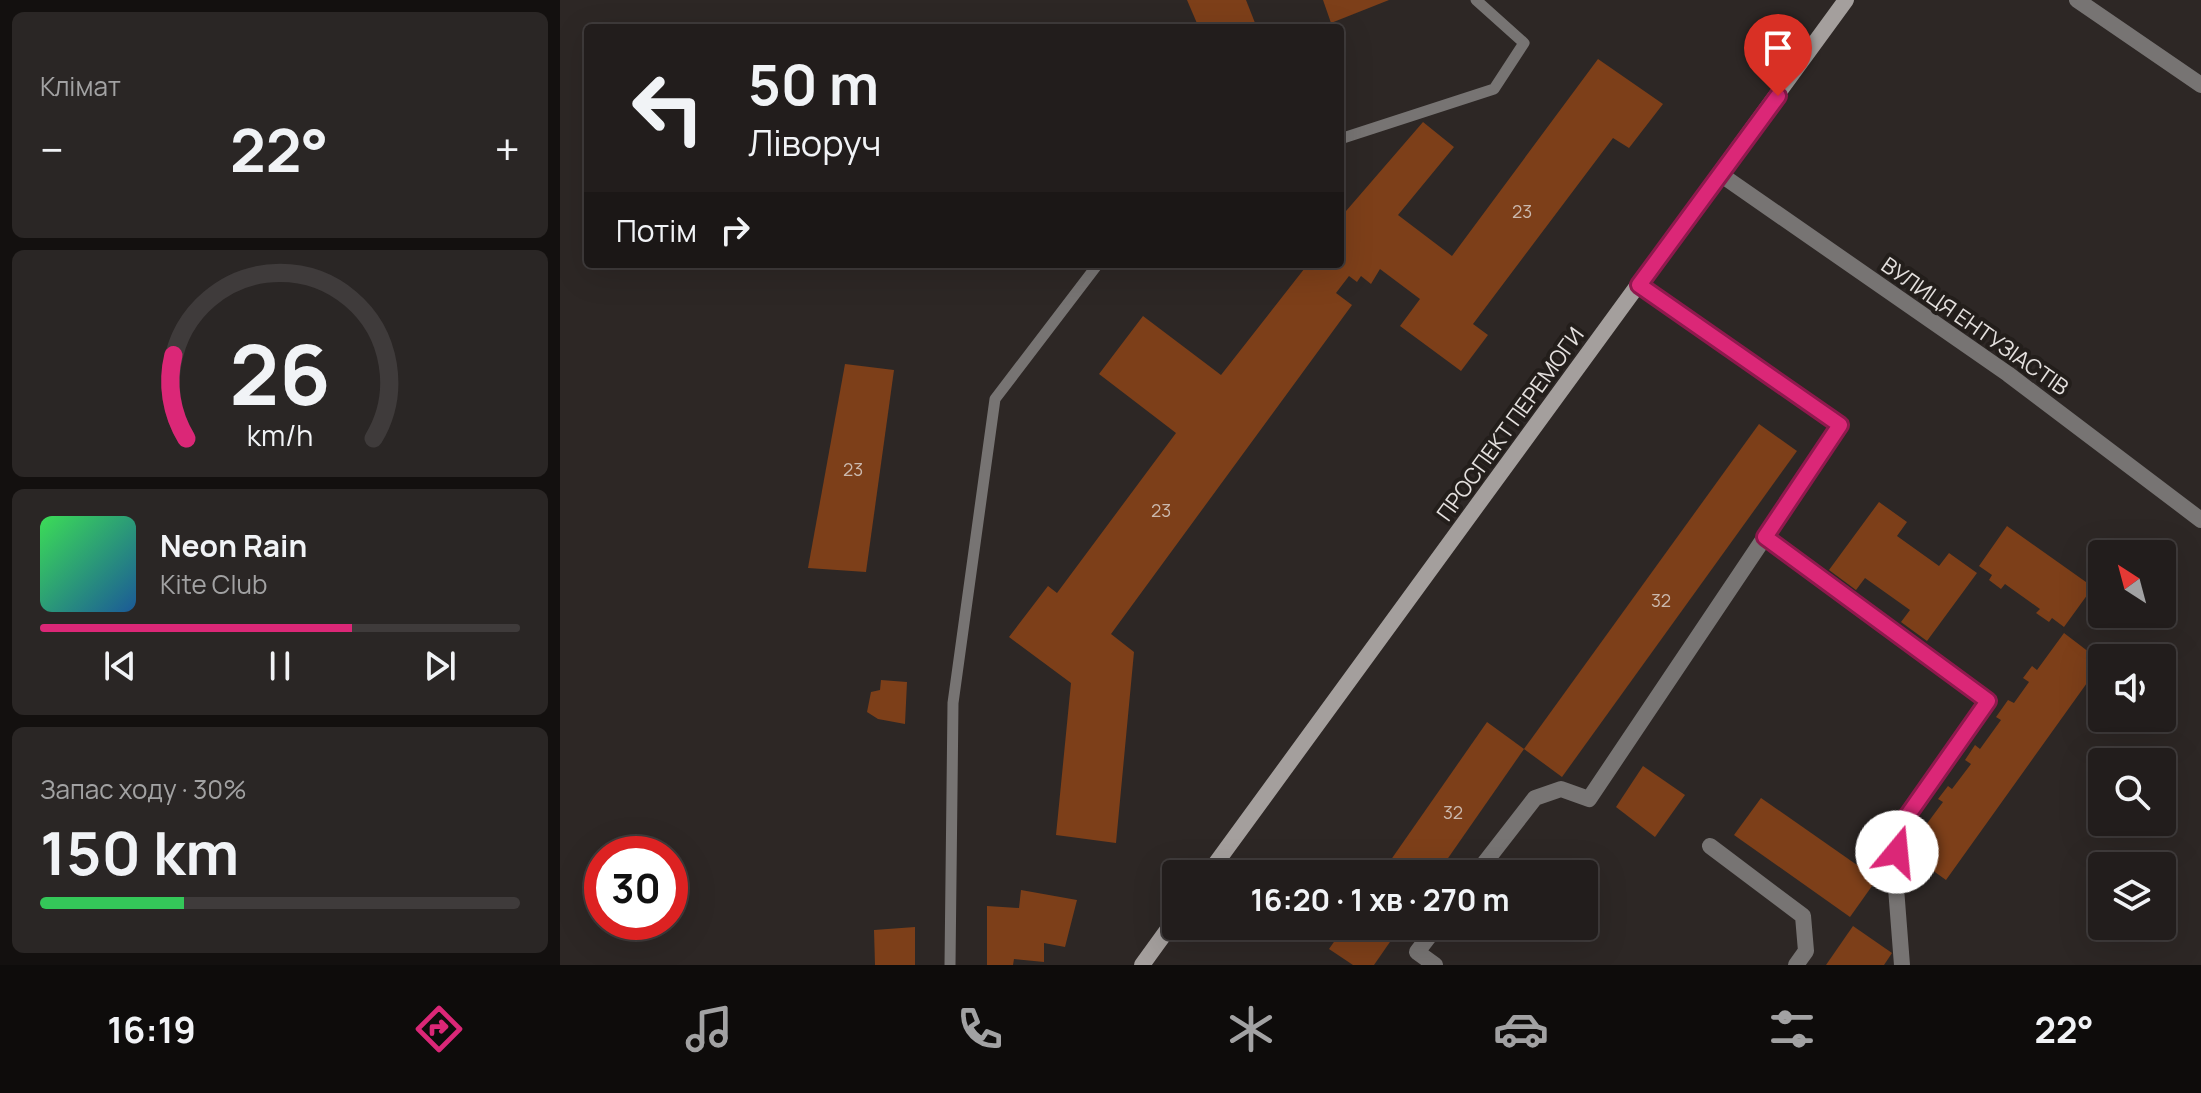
<!DOCTYPE html>
<html lang="uk">
<meta charset="utf-8">
<style>
body{margin:0;font-family:Manrope,sans-serif;background:#2a2625;color:#f1f3f6;height:100vh;display:flex;flex-direction:column;font-size:30px;white-space:nowrap}
*{box-sizing:border-box;margin:0}
p{font-size:26px;color:#a2a2a3}
.icon{flex:none;width:44px;height:44px;fill:none;stroke:currentColor;stroke-width:2;stroke-linecap:round;stroke-linejoin:round}
.map{position:relative;flex:1;overflow:hidden}
.drawer{display:flex;flex-direction:column;gap:12px;padding:12px;background:#13100f;width:560px}
.drawer>*{flex:none}
.banner{position:absolute;left:24px;top:24px;width:760px;height:244px;border-radius:8px;box-shadow:0 8px 32px #0002,0 0 0 2px #3f3b3b;background:#221d1c;color:#f1f3f6;overflow:hidden}
.needle{width:52px;rotate:324deg}
.buttons{position:absolute;left:1528px;top:540px;display:grid;gap:16px}
.buttons a{display:grid;place-items:center;width:88px;height:88px;border-radius:8px;background:#221d1c;box-shadow:0 8px 32px #0002,0 0 0 2px #3f3b3b;font-size:40px}
.speed{position:absolute;left:24px;top:836px;display:flex;gap:16px;font-size:40px;font-weight:700;text-align:center}
.speed>*{display:grid;place-content:center;width:104px;height:104px;border-radius:50%;background:#221d1c;box-shadow:0 8px 32px #0002,0 0 0 2px #3f3b3b;line-height:1}
.speed .limit{border:12px solid #d22;background:#fff;color:#111}
.pin{position:absolute;display:grid;place-items:center;width:68px;height:68px;color:#fff;margin:-82px -34px;border-radius:50% 50% 50% 0;rotate:-45deg;box-shadow:0 0 8px #0007}
.pin .icon{rotate:45deg}
.me{position:absolute;width:88px;margin:-44px;rotate:17deg;stroke-linejoin:round;filter:drop-shadow(0 0 6px #0008)}
.turn{display:flex;align-items:center;gap:28px;height:168px;padding:0 32px;font-size:36px}
.turn .icon{width:104px;height:104px;stroke-width:2.5}
.turn b{display:block;font-size:56px;line-height:68px}
.then{display:flex;align-items:center;height:76px;padding:0 32px;background:#0003;gap:16px;font-size:30px}
.big{font-size:60px;font-weight:700;line-height:1.1}
.drawer .card{flex:1;display:flex;flex-direction:column;justify-content:center;gap:12px;min-width:0;padding:0 28px;border-radius:12px;background:#2a2625}
.drawer .dial{align-items:center;gap:0}
.dial svg{height:208px;overflow:visible;fill:none;stroke:#3f3b3b;stroke-width:7;stroke-linecap:round;text-anchor:middle}
.dial text{fill:#f1f3f6;stroke:none}
.song{display:flex;align-items:center;gap:24px}
.cover{width:96px;height:96px;border-radius:12px;background:linear-gradient(135deg,hsl(130 70% 55%),hsl(210 70% 35%))}
.played{height:8px;border-radius:4px;background:linear-gradient(90deg,#db2777 65%,#3f3b3b 65%)}
.keys{display:flex;justify-content:space-around;direction:ltr}
.heat{display:flex;justify-content:space-between;align-items:center;font-size:44px;direction:ltr}
.charge{height:12px;border-radius:6px;background:linear-gradient(90deg,#34c759 30%,#3f3b3b 0)}
.trip{position:absolute;left:602px;top:860px;width:436px;height:80px;border-radius:8px;background:#221d1c;box-shadow:0 8px 32px #0002,0 0 0 2px #3f3b3b;font-weight:700;line-height:80px;text-align:center}
.tabs{display:flex;height:128px;justify-content:space-around;align-items:center;background:#0e0c0b;color:#a2a2a3}
.tabs .icon{width:56px;height:56px}
.tabs .selected{color:#db2777}
.tabs b{font-size:36px;color:#f1f3f6}
main{display:flex;flex:1;min-height:0}
.map>svg:first-child{display:block}
</style>
<main>
<section class="drawer">
<div class="card"><p>Клімат</p>
<div class="heat"><a>−</a><b class="big">22°</b><a>+</a></div>
</div>
<div class="card dial"><svg viewBox="0 0 100 80">
<path d="M14 69A42 42 0 1 1 86 69"/>
<path d="M14 69A42 42 0 0 1 9 37" stroke="#db2777"/>
<text x="50" y="56" font-size="32" font-weight="700">26</text>
<text x="50" y="72" font-size="11">km/h</text>
</svg></div>
<div class="card">
<div class="song"><i class="cover"></i><div><b>Neon Rain</b><p>Kite Club</p></div></div>
<div class="played"></div>
<div class="keys"><svg class="icon" aria-label="previous" viewBox="0 0 24 24"><path d="M18 5L8 12l10 7zM5 5v14"/></svg><svg class="icon" aria-label="pause" viewBox="0 0 24 24"><path d="M8 5v14M16 5v14"/></svg><svg class="icon" aria-label="next" viewBox="0 0 24 24"><path d="M6 5l10 7-10 7zM19 5v14"/></svg></div>
</div>
<div class="card"><p>Запас ходу · 30%</p><b class="big">150 km</b><div class="charge"></div></div>
</section>
<div class="map">
<svg width="1641" height="965" viewBox="0 0 1641 965">
<rect width="100%" height="100%" fill="#2d2725"/>
<!-- building -->
<g fill="#7d3f19">
<path d="M627,0H686L697,28H639Z"/>
<path d="M763,0H829L771,23Z"/>
<path d="M1038,59L1103,104L1069,148L1053,138L913,324L928,335L901,371L840,326L860,299L820,269L811,284L801,276L797,282L789,276L776,293L792,305L551,634L574,652L556,843L496,835L511,683L449,637L488,586L497,593L616,433L539,374L583,316L661,375L748,264H780V218L863,122L894,147L838,215L892,256Z"/>
<path d="M285,364L334,370L306,572L248,568Z"/>
<path d="M1199,424L1237,451L1002,777L964,749Z"/>
<path d="M1319,502L1347,522L1337,536L1379,566L1389,553L1417,573L1367,641L1341,622L1350,610L1305,578L1296,590L1269,570Z"/>
<path d="M1447,526L1533,587L1504,627L1492,618L1489,622L1476,613L1480,609L1445,584L1441,589L1429,580L1432,575L1419,566Z"/>
<path d="M1504,633L1542,662L1386,880L1347,852L1351,847L1347,844L1356,831L1360,833L1383,802L1378,799L1388,786L1392,789L1411,764L1405,760L1415,745L1420,749L1441,720L1436,717L1448,700L1454,703L1469,682L1463,678L1472,666L1477,670Z"/>
<path d="M321,680L347,682L345,724L318,719L307,712L311,692L320,690Z"/>
<path d="M927,722L964,749L877,874H821Z"/>
<path d="M1083,766L1125,795L1095,837L1056,807Z"/>
<path d="M1201,798L1317,879L1290,917L1174,835Z"/>
<path d="M461,890L517,900L505,947L484,943V962L454,959L453,965H427V906L459,908Z"/>
<path d="M785,926H841L814,965H793L769,949Z"/>
<path d="M1293,926L1332,953L1324,965H1266Z"/>
<path d="M355,927V965H315L314,930Z"/>
</g>
<g fill="none" stroke-linecap="round" stroke-linejoin="round">
<!-- lane -->
<g stroke="#777473" stroke-width="11">
<path d="M780,139L934,89L964,43L916,0"/>
<path d="M390,965L393,703L435,399L538,264"/>
</g>
<!-- street -->
<g stroke="#777473" stroke-width="16">
<path d="M1517,0L1641,85"/>
<path d="M1160,174L1448,374L1641,520"/>
<path d="M1205,537L1428,701L1338,829L1335,875L1342,965"/>
<path d="M1150,846L1243,916L1246,951L1236,965"/>
<path d="M916,874L975,798L1001,789L1029,799L1280,425L1079,285"/>
<path d="M875,965L857,952L877,926"/>
</g>
<!-- secondary -->
<g stroke="#a49f9d" stroke-width="16">
<path d="M648,874L1286,0"/>
<path d="M582,965L616,918"/>
</g>
</g>
<g fill="none" stroke-linecap="round" stroke-linejoin="round">
<!-- route casing -->
<g stroke="#8e194d" stroke-width="20">
<path id="route" d="M1218,96L1079,285L1280,425L1205,537L1428,701L1338,829L1337,852"/>
</g>
<!-- route -->
<use href="#route" stroke="#db2777" stroke-width="14"/>
</g>
<g text-anchor="middle" dominant-baseline="central" stroke-width="8" stroke-linejoin="round" paint-order="stroke">
<!-- number labels -->
<g font-size="18" fill="#cab8ad">
<text x="962" y="211">23</text>
<text x="293" y="469">23</text>
<text x="601" y="510">23</text>
<text x="1101" y="600">32</text>
<text x="893" y="812">32</text>
</g>
<!-- street labels -->
<g font-size="22" fill="#e4e0de" stroke="#231e1b">
<text transform="translate(1415 326) rotate(35)">ВУЛИЦЯ ЕНТУЗІАСТІВ</text>
<text transform="translate(950 424) rotate(-54)">ПРОСПЕКТ ПЕРЕМОГИ</text>
</g>
</g>
</svg>
<div class="buttons">
<a><svg class="needle" viewBox="-14 -14 28 28"><path d="M0-13l5 13h-10z" fill="#e53935"/><path d="M0 13l5-13h-10z" fill="#a2a2a3"/></svg></a>
<a><svg class="icon" aria-label="sound" viewBox="0 0 24 24"><path d="M4 9h4l5-4v14l-5-4H4zM17 9q2 3 0 6"/></svg></a>
<a><svg class="icon" aria-label="search" viewBox="0 0 24 24"><circle cx="10" cy="10" r="6"/><path d="M15 15l6 6"/></svg></a>
<a><svg class="icon" aria-label="layers" viewBox="0 0 24 24"><path d="M12 4l9 5-9 5-9-5zM3 14l9 5 9-5"/></svg></a>
</div>
<div class="speed"><div class="limit">30</div></div>
<div class="pin" style="left:1218px;top:96px;background:#d93025"><svg class="icon" aria-label="arrive" viewBox="0 0 24 24"><path d="M6 21V4h12l-3 4 3 4H6"/></svg></div>
<svg class="me" style="left:1337px;top:852px" viewBox="-20 -20 40 40"><circle r="19" fill="#fff"/><path d="M0-13L10 11 0 6-10 11z" fill="#db2777"/></svg>
<div class="trip">16:20 · 1 хв · 270 m</div>
<div class="banner">
<div class="turn"><svg class="icon" aria-label="left" viewBox="0 0 24 24"><path d="M17 20v-9H6M10 6l-5 5 5 5"/></svg><div><b>50 m</b>Ліворуч</div></div>
<div class="then">Потім<svg class="icon" aria-label="right" viewBox="0 0 24 24"><path d="M7 20v-9h11M14 6l5 5-5 5"/></svg></div>
</div>
</div>
</main>
<nav class="tabs">
<b>16:19</b>
<svg class="icon selected" aria-label="directions" viewBox="0 0 24 24"><path d="M12 3l9 9-9 9-9-9zM9 14v-3h6M13 9l2 2-2 2"/></svg>
<svg class="icon" aria-label="music" viewBox="0 0 24 24"><path d="M9 18V5l10-2v13"/><circle cx="6" cy="18" r="3"/><circle cx="16" cy="16" r="3"/></svg>
<svg class="icon" aria-label="phone" viewBox="0 0 24 24"><path d="M5 4h4l2 5-3 2q2 4 5 5l2-3 5 2v4C11 20 4 13 5 4z"/></svg>
<svg class="icon" aria-label="climate" viewBox="0 0 24 24"><path d="M12 3v18M4 7l16 10M4 17L20 7"/></svg>
<svg class="icon" aria-label="car" viewBox="0 0 24 24"><path d="M5 17H2v-5l4-1 3-4h7l3 4 3 1v5h-3M9 17h6M6 11h13"/><circle cx="7" cy="17" r="2"/><circle cx="17" cy="17" r="2"/></svg>
<svg class="icon" aria-label="filters" viewBox="0 0 24 24"><path d="M4 7h16M4 17h16"/><circle cx="9" cy="7" r="2"/><circle cx="15" cy="17" r="2"/></svg>
<b>22°</b>
</nav>
